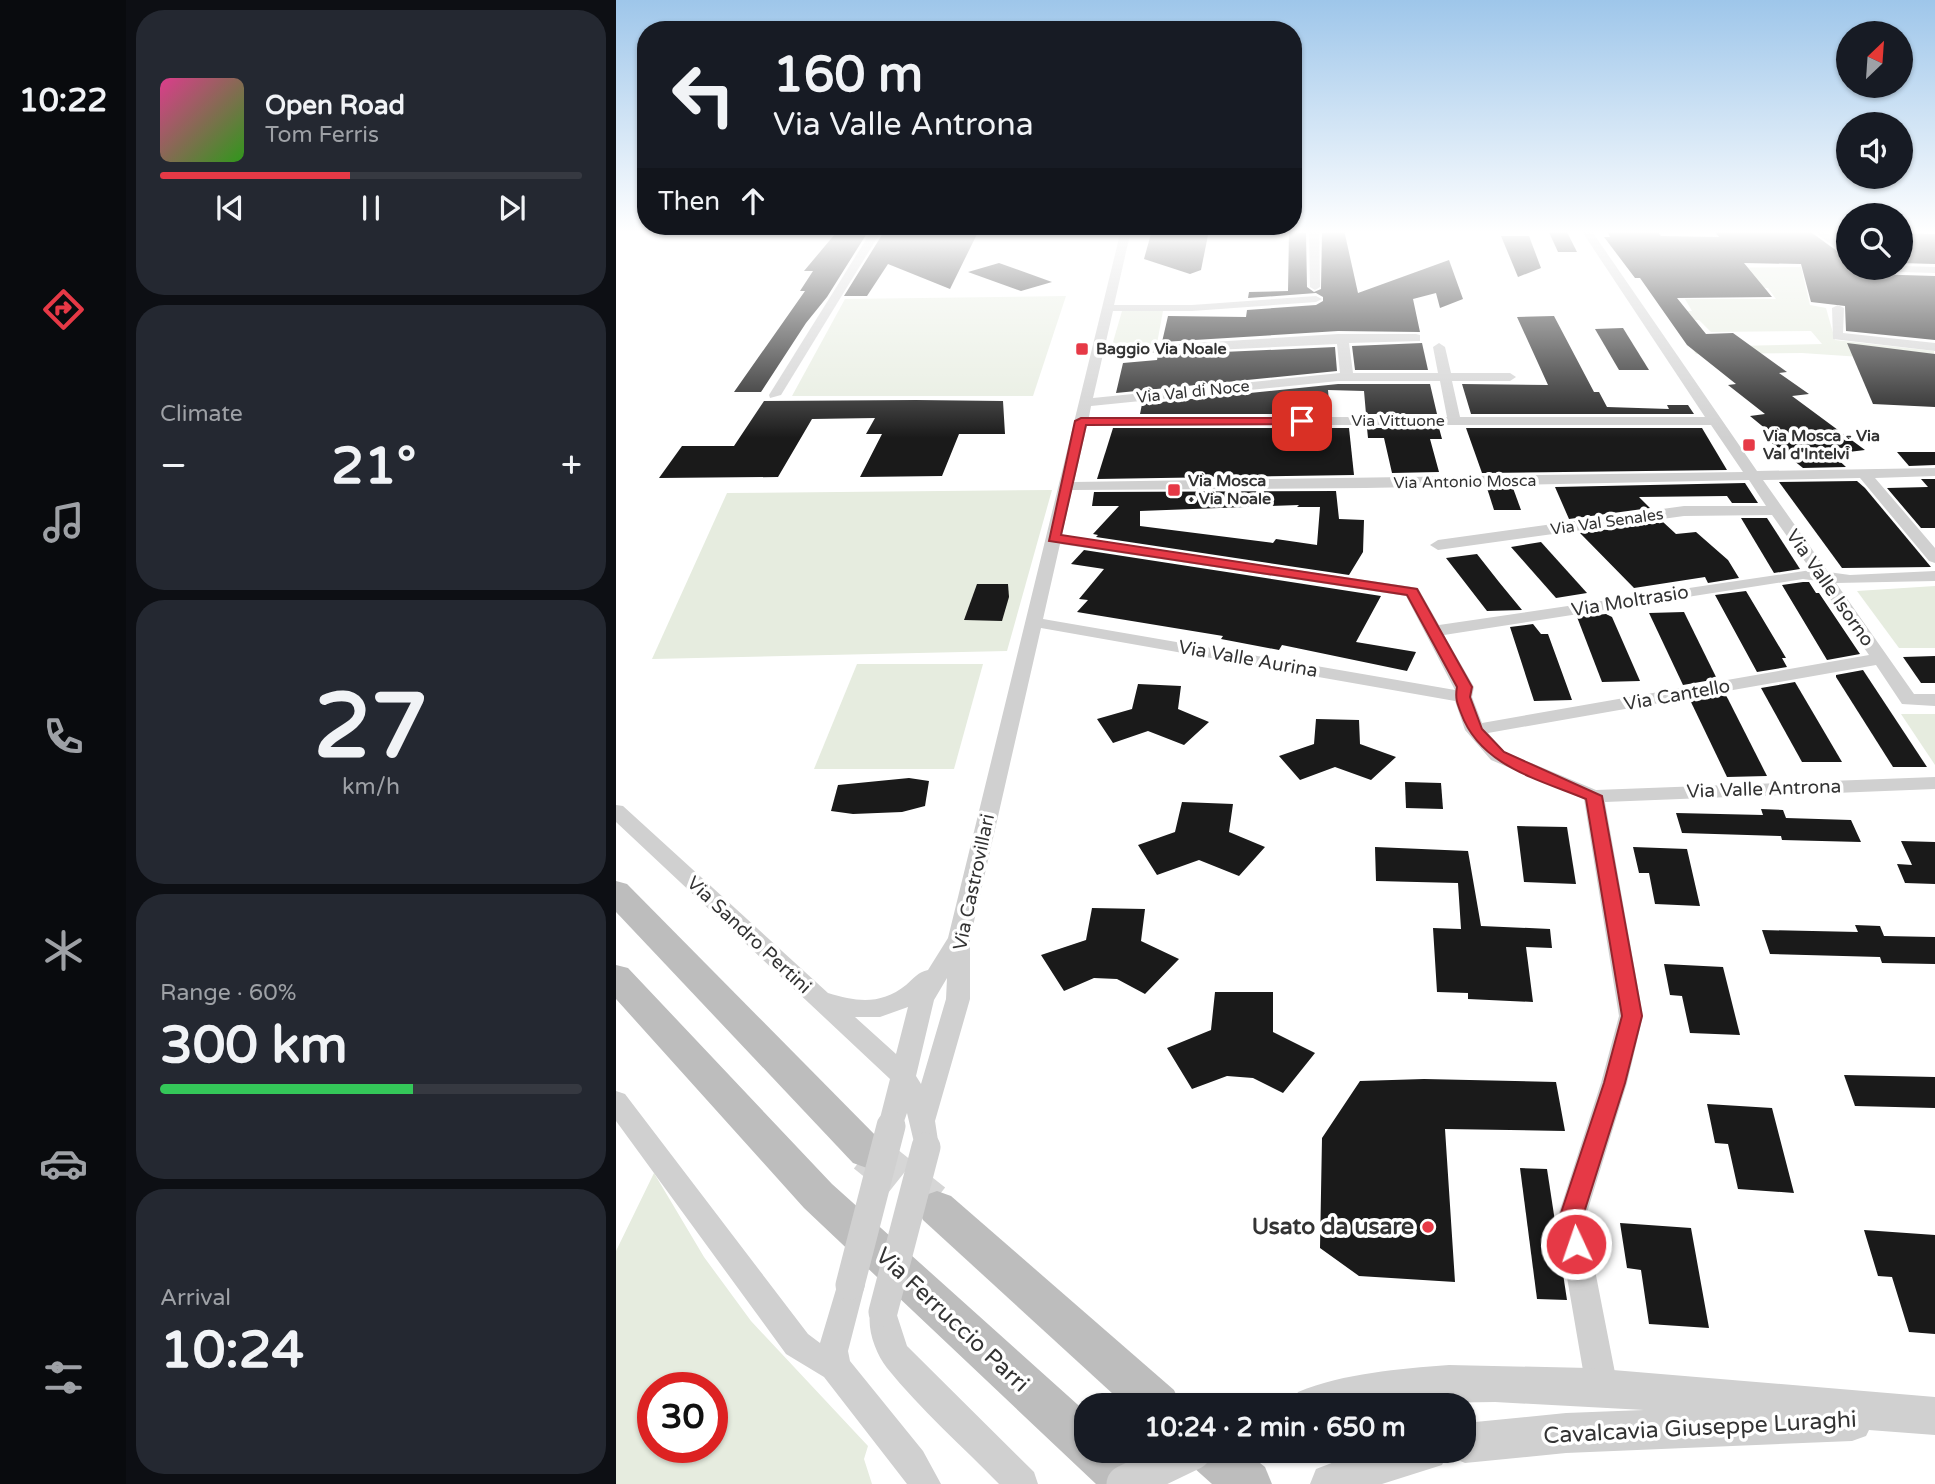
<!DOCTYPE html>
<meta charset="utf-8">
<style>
body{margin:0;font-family:"Varela Round",sans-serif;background:#242831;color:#f1f3f6;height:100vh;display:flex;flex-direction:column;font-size:26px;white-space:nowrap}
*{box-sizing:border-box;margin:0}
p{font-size:23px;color:#9ea1a6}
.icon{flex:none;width:38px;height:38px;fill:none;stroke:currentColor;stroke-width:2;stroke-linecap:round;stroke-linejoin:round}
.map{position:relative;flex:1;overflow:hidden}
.panel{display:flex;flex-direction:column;gap:10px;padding:10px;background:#0d0f14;width:490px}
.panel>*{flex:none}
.hud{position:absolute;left:21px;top:21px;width:665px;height:214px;border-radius:28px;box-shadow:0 2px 5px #0004;background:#171b24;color:#f1f3f6;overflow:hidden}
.needle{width:46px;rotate:25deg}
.fabs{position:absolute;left:1220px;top:21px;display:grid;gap:14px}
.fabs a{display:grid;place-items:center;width:77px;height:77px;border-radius:50%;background:#171b24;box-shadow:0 2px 5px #0004;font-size:35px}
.speed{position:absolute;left:21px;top:1372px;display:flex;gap:14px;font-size:35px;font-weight:700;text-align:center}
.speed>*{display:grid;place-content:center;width:91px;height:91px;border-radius:50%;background:#171b24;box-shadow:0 2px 5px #0004;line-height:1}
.speed .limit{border:10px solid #d22;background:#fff;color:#111}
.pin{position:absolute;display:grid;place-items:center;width:60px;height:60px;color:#fff;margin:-30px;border-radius:14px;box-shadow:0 4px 10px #0006}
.me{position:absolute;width:77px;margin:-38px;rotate:357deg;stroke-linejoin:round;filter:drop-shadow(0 0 5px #0008)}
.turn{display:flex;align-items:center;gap:24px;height:147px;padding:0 21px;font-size:32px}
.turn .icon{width:91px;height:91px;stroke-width:2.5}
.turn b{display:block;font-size:49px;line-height:60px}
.then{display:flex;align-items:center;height:66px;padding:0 21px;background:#0003;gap:14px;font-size:26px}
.big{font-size:52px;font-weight:800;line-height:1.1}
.panel .widget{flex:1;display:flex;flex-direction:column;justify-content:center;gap:10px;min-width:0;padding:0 24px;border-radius:28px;background:#242831}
.panel .dial{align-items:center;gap:0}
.dial b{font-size:91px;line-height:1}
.song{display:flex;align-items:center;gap:21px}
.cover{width:84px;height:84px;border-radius:10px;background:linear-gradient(135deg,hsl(330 70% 55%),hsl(110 70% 35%))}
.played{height:7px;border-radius:4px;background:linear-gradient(90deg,#e63946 45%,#363941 45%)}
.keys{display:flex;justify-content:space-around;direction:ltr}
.heat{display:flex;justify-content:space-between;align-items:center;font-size:38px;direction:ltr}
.charge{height:10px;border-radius:5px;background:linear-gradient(90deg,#34c759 60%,#363941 0)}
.trip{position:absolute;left:458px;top:1393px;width:402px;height:70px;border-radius:28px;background:#171b24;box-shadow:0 2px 5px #0004;font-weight:800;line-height:70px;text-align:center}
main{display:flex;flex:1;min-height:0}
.tabs{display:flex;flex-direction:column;width:126px;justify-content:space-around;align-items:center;background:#090b0e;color:#9ea1a6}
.tabs .icon{width:49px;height:49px}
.tabs .active{color:#e63946}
.tabs b{font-size:32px;color:#f1f3f6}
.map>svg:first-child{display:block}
</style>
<main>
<nav class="tabs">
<b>10:22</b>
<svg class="icon active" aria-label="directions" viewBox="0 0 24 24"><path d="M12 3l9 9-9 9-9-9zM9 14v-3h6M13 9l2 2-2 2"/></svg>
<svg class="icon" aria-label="music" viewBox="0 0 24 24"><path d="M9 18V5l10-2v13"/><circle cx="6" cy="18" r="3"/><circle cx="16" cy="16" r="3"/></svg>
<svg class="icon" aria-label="phone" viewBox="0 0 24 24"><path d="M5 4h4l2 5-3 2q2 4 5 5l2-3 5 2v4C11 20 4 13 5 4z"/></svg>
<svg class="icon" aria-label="climate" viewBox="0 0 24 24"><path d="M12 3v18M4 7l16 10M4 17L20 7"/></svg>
<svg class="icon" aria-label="car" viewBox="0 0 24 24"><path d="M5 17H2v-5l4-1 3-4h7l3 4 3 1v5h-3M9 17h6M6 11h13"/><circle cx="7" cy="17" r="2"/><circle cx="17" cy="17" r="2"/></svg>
<svg class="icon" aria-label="filters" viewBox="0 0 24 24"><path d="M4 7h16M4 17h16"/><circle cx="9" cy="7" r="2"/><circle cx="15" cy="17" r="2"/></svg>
</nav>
<section class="panel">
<div class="widget">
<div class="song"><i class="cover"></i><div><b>Open Road</b><p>Tom Ferris</p></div></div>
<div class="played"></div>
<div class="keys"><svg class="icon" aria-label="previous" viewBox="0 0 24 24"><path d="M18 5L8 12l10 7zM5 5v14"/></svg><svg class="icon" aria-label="pause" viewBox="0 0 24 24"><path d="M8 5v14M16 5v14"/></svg><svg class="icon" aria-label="next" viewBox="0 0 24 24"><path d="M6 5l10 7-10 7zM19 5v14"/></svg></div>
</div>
<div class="widget"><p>Climate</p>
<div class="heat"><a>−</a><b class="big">21°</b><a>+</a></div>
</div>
<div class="widget dial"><b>27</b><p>km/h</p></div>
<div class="widget"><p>Range · 60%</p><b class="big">300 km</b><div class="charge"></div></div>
<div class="widget"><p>Arrival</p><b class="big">10:24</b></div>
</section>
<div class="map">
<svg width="1319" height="1484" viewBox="0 0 1319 1484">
<rect width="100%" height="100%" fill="#fff"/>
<!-- green -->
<g fill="#e6ecdf" fill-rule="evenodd">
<path d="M1185,267L1194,305L1210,308L1219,340L1318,351L1319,362L1186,353L1080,354L1075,347L1206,344L1195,331L1095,332L1083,320H1055L1050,311H1076L1069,299H1160L1152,288H1033L1083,268Z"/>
<path d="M450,296L417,396H176L229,299Z"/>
<path d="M506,311H547L540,349H495Z"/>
<path d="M436,490L391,651L36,659L111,493Z"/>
<path d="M1319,586V648H1283L1241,591Z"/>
<path d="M241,664H367L338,769H198Z"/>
<path d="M1285,714H1319V765Z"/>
<path d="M38,1173L88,1257L135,1321L252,1446L248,1459L256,1484H0V1251ZM37,1388H96V1447H37Z"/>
</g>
<!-- building -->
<g fill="#1a1a1a" fill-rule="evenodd">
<path d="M239,230H253L211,297L190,323L145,392H118L189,291H184L197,271H188L219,234H236Z"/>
<path d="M269,230H363L334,289L272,264L251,296H228Z"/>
<path d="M536,230H593L585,270L574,274L528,259Z"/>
<path d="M710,230H728L742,293L833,260L847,299L824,308L820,293L797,299L804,332L722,331L546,342L552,316L630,317L631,310L700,305L707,301V297L700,293L632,298L633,292L672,291L673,232L690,233L691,287L698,292L705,289L706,233H711Z"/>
<path d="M932,230H950L961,252H942Z"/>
<path d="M990,230H1041L1045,236L1103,237L1097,230H1192L1232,259V268H1245L1253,274L1319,276V340L1230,331L1229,306L1195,302L1185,264L1128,263L1156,297L1061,298L1090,334L1117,333L1171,372L1163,373L1193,394L1176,396L1249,450L1216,454L1230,467L1187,468L1152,440L1162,439L1134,416L1149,414L1112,385L1120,384L1071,345L1024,278H1019L988,237H994Z"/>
<path d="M1284,233L1319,234V264L1284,263Z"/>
<path d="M885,236H913L925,268L902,277Z"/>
<path d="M383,263L436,282L405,291L352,272Z"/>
<path d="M938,316L978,392H983L991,407L1053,409L1051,405H1072L1078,414H855L846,384L932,385L901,317Z"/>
<path d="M1007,328L1033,370H1003L979,329Z"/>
<path d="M806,343L812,370H739L736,346Z"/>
<path d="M1231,343L1319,354V407L1257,404Z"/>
<path d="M719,347L721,371L500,393L507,363L541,360L542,355Z"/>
<path d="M722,384H814L821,414H750L748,391L712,390L714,414H524L526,404Z"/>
<path d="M300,400L387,401L389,434H343L326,476L244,477L266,434H250L259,418L196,419L162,477L43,478L66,446H118L148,401Z"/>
<path d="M497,428H733L738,475L481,479Z"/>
<path d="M751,428H823L826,439H814L823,472L776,473L768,438H752Z"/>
<path d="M850,428H1086L1111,470L866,473Z"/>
<path d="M1281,452H1319V465L1293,466Z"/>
<path d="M1305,479H1319V528H1305L1271,488L1312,487Z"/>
<path d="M1241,481L1249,488L1315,567L1226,568L1163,482Z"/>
<path d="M1129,483L1142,503H1116L1111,496L1023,497L1034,508L953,519L939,487Z"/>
<path d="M871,488H897L905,510H878Z"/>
<path d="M720,491L723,519L748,520L747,552L733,575L480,537L482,535L477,534L503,506H476L478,492ZM683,505L681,507H704L701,545L660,539L657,543L524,526V511Z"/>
<path d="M1125,518H1151L1184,569L1158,573Z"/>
<path d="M1047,522L1060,534L1080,532L1112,560L1123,578L1092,583L1089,577L1018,588L964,533Z"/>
<path d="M925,542L971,593L940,598L895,547Z"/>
<path d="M468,550L765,596L740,642L800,652L791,671L666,645L663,650L605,639L607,636L461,612L472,600L463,599L488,569L455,564Z"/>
<path d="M861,554L883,582L906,610L871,611L830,558Z"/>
<path d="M1187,582H1193L1200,593H1203L1244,654L1211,660L1166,585Z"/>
<path d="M361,584H392L393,597L386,621L348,620Z"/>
<path d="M1130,591L1170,658H1166L1171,667L1141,672L1099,595Z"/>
<path d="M1068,612L1101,679L1067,685L1033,613Z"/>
<path d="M990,614L996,617L1024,681L986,682L961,617Z"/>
<path d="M917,624L925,634H932L956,700L918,701L894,627Z"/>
<path d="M1319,656V683H1305L1287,657Z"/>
<path d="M1247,670L1311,767H1277L1220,677V675Z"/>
<path d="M1179,682L1226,762H1186L1145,688Z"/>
<path d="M522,684L565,686L562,709L593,722L568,745L532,731L497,743L481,719L516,709Z"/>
<path d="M1109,694L1112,699L1151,776L1111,777L1074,700Z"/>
<path d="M700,719L743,720L744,744L780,757L755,780L719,767L684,780L663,756L698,744Z"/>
<path d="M293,778L313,781L309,806L286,812L237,814L215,811L222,785Z"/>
<path d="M789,782L825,783L827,809L790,808Z"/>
<path d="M566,802L617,804L613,832L649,847L623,876L583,860L541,875L522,845L559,832Z"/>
<path d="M1145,809L1167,810L1170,818L1235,820L1245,842L1166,840L1165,836L1066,833L1060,813L1147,815Z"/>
<path d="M901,826L951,827L960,884L908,882Z"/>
<path d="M1285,841L1319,842V884L1289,883L1281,864L1296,865Z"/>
<path d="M759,847L852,851L865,926L934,929L936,948L910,947L917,1002L852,999V993L821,992L817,928L845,929L842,883L760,881Z"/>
<path d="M1017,847L1071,849L1084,906L1039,904L1033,873H1023Z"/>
<path d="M476,908L529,909L525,941L563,959L529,994L501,979L478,978L448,991L425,955L470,940Z"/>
<path d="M1239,925L1264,926L1268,936L1319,937V964L1266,963L1264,957L1154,954L1146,930L1242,932Z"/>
<path d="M1048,964L1107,967L1124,1035L1074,1033L1066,996L1054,995Z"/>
<path d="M599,992H657V1032L699,1053L667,1093L637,1078L611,1076L576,1089L551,1048L595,1030Z"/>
<path d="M1228,1075L1319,1077V1108L1239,1106Z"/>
<path d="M808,1079L940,1082L949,1131L829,1129L839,1282L743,1276L704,1248L706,1138L744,1081Z"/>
<path d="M1091,1104L1156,1108L1178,1193L1122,1189L1112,1144L1099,1143Z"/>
<path d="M904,1168L931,1169L951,1300L921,1299Z"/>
<path d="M1004,1223L1075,1228L1093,1328L1033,1324L1025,1270L1011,1268Z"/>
<path d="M1248,1230L1319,1235V1334L1293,1332L1276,1277L1262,1276Z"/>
</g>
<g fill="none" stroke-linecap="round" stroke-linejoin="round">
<!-- secondary-tunnel -->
<path stroke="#d6d6d6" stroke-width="42" stroke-dasharray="42 21" stroke-linecap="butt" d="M251,1152L316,1204"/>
<!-- minor -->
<g fill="#d0d0d0" fill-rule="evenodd">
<path d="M256,230H266L165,395L154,398L153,395Z"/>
<path d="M505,230H515L498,305H576L700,296L706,299L700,302L576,311H497L477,398L724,373L721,344L494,355V349L498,348L722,334H800L804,335V341L733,343L737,373H822L817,347L823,343L829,347L835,373H894L900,377L894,381H836L844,417H1089L965,230H975L1141,471L1319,468V476L1259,478L1319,548V563L1313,561L1244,478L1147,480L1212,572L1234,575L1319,571V581L1220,583L1298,694H1319V706L1286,704L1260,665L872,733L889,752L980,790L1319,777V789L989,802L1027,1016L1011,1083L969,1219L1002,1388L997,1398L986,1403L975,1398L970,1388L941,1219L985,1083L1003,1016L968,799L875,760L849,730L839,701L425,628L354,939V999L319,1121L323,1147L319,1155L310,1158L301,1155L291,1113L284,1133L275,1137L266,1133L262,1126L274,1079L0,822V805L7,806L212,993C241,1002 265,1005 290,985C298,978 302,972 312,970L332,938ZM722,381H824L831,417H473L475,406ZM471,425H1095L1127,472L458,482ZM1133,480L1150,506H1068L822,540L814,545L822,550L1068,516L1156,515L1195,570L823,625L802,588L796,587L446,535L456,490L750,488ZM444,544L790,596L839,690L427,619ZM1187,579L1202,581L1253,655L866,723L856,697L858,687L828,635ZM331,978L330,999L305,1084L300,1076L318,1000ZM292,1007L280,1054L239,1017H264Z"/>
<path d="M693,230H703L704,287L699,290L694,287Z"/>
<path d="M1195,230H1206L1232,248V256Z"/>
<path d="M1284,266L1319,267V273L1253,271L1248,268Z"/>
<path d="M1222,305L1228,308L1227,333L1319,343V351L1217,339L1216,308Z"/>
<path d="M0,1091L9,1094L192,1334L204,1343L224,1276L234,1272L244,1276L249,1285L232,1351L234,1361L307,1451L325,1484H291L208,1377L170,1354L0,1121Z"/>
<path d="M267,1299L277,1303L291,1346L418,1472L422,1484H383C346,1446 304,1409 271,1368C258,1351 248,1322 257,1303Z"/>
</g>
<!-- tertiary -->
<path fill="#d0d0d0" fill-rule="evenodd" d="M833,1365L973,1368L1319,1397V1435L1253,1430L1250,1436L1236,1441L950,1453L849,1463L835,1457L832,1452L826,1465L766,1484H694L700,1469L747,1451H849V1423L950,1413L1028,1410L879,1402L676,1405L682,1392C729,1373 782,1369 833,1365Z"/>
<!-- secondary -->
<g fill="#bdbdbd" fill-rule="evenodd">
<path d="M0,881L11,884L265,1141L270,1152L265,1163L251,1168L237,1163L0,912Z"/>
<path d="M0,965L12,968L216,1184L471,1413V1451H513L532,1467L539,1484H480L188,1208L0,999Z"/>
<path d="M321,1191L335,1196L558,1390L565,1405H509L307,1220L301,1208L307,1196Z"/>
<path d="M571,1451H629L649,1467L656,1484H596L577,1467Z"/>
</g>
<!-- minor-bridge -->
<g stroke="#d0d0d0" stroke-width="29">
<path d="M234,1285L275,1126"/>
<path d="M267,1312L310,1147"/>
</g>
<!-- tertiary-bridge -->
<path stroke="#d0d0d0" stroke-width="37" d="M509,1484L577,1451"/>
</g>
<!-- sky -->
<linearGradient id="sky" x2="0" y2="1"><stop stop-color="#9ec6ea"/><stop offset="0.53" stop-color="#fff"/><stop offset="1" stop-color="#fff" stop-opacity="0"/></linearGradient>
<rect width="1319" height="438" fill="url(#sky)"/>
<!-- route -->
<path fill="#e63946" stroke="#96252e" stroke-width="2" d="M465,418H690V423L686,424L470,425L445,535L801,589L856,687L854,697L866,729L888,752L986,796L1026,1016L1009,1083L966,1219L971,1244L968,1251L960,1254L951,1251L943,1219L988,1083L1006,1016L970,799C922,779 864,766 845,713C841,703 839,698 841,687L791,595L433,541L459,421Z"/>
<!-- markers -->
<g fill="#e63946" stroke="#fff" stroke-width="2.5">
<rect x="459" y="342" width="14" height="14" rx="3.5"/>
<rect x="1126" y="438" width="14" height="14" rx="3.5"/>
<rect x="551" y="483" width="14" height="14" rx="3.5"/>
<circle cx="812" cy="1227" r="7"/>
</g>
<g text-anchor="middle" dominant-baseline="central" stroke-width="7" stroke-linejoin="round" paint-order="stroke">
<!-- far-poi labels -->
<g font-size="16" font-weight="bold" fill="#333" stroke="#fff" text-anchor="start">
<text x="480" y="349">Baggio Via Noale</text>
<text x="1147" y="436">Via Mosca - Via<tspan x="1147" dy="18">Val d'Intelvi</tspan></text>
<text x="572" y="481">Via Mosca<tspan x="572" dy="18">- Via Noale</tspan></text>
</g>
<!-- far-street labels -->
<g font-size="16" fill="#333" stroke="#fff">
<text transform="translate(577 392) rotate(-6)">Via Val di Noce</text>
<text x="782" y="421">Via Vittuone</text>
<text transform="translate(849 482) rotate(-1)">Via Antonio Mosca</text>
<text transform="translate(991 522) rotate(-8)">Via Val Senales</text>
</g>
<!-- street labels -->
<g font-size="19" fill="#333" stroke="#fff">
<text transform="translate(1214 588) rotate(55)">Via Valle Isorno</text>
<text transform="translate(1014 601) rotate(-9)">Via Moltrasio</text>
<text transform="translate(632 659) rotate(10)">Via Valle Aurina</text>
<text transform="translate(1061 695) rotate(-10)">Via Cantello</text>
<text transform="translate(1148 789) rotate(-2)">Via Valle Antrona</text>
<text transform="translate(358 882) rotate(-78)">Via Castrovillari</text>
<text transform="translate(133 935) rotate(43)">Via Sandro Pertini</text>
</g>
<!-- near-poi labels -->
<g font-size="23" font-weight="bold" fill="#333" stroke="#fff" text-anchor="end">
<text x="798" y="1227">Usato da usare</text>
</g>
<!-- near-street labels -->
<g font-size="23" fill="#333" stroke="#fff">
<text transform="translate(336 1320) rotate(43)">Via Ferruccio Parri</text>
<text transform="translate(1084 1428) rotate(-3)">Cavalcavia Giuseppe Luraghi</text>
</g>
</g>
</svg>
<div class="fabs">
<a><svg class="needle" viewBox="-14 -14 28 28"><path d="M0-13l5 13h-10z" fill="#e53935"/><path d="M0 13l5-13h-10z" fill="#9ea1a6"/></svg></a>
<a><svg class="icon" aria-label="sound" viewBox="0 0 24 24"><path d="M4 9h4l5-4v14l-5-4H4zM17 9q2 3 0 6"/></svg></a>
<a><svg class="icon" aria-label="search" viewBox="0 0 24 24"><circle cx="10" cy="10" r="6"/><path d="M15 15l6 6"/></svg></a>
</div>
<div class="speed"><div class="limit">30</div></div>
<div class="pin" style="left:686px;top:421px;background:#d93025"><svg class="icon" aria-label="arrive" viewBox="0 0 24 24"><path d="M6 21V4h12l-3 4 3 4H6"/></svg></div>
<svg class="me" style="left:960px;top:1244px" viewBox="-20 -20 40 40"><circle r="17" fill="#e63946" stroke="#fff" stroke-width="3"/><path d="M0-11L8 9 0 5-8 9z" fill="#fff"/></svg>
<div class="trip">10:24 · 2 min · 650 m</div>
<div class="hud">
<div class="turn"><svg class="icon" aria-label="left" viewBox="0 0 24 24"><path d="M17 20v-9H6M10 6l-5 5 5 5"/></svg><div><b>160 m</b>Via Valle Antrona</div></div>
<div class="then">Then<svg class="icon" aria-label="ahead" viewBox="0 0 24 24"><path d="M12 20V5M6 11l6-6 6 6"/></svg></div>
</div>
</div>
</main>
